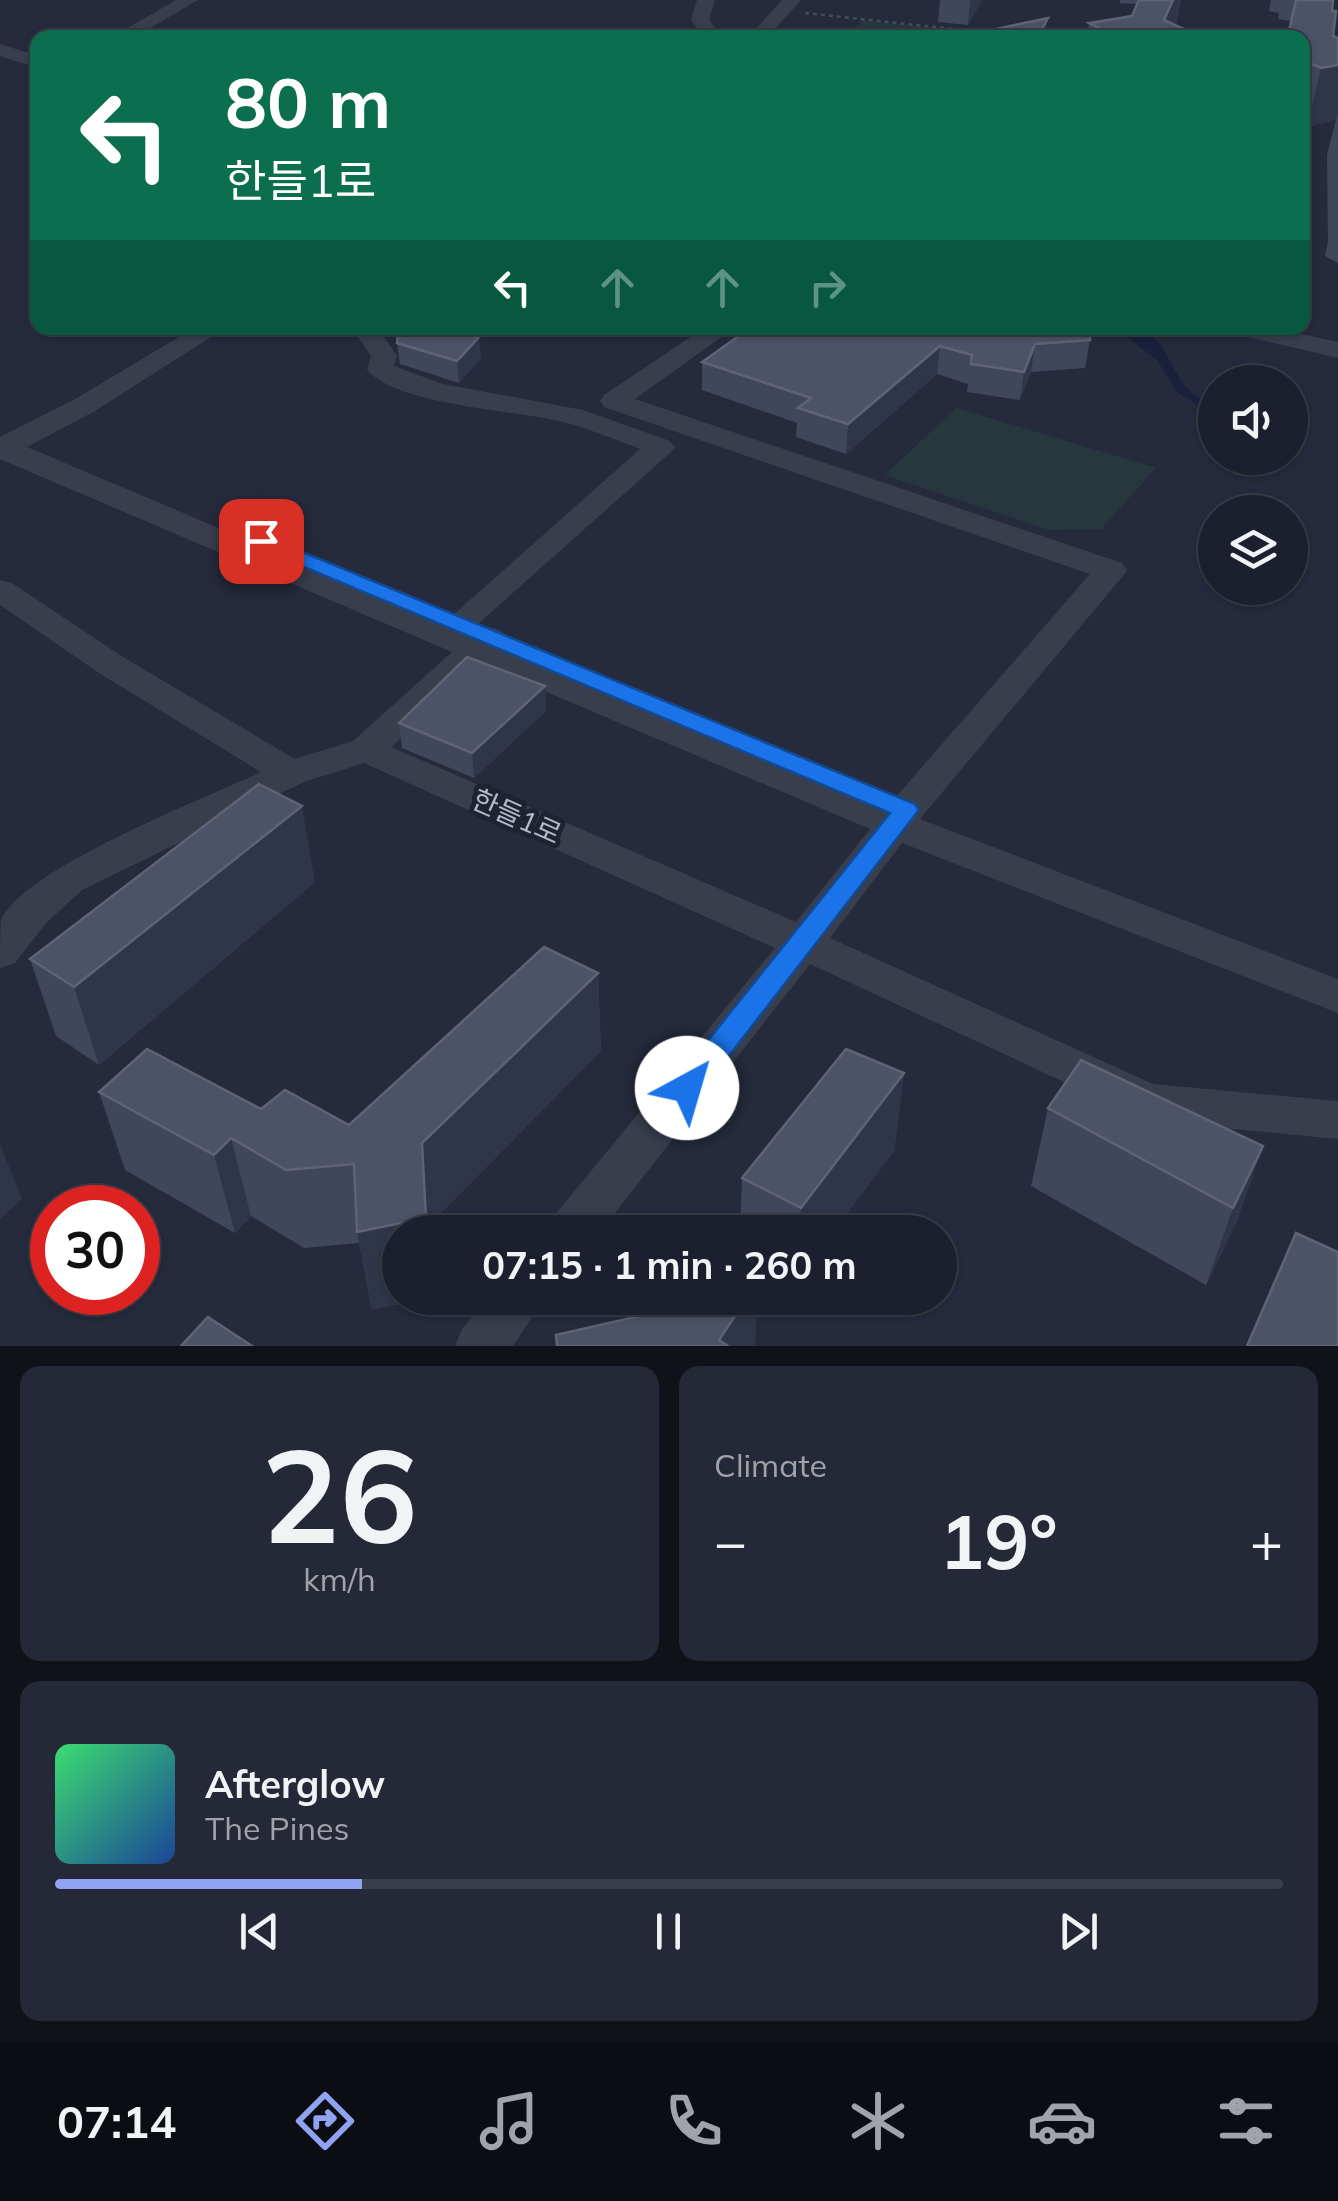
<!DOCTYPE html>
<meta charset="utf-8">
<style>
body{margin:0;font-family:Mulish,"Noto Sans KR",sans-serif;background:#252836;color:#f1f3f6;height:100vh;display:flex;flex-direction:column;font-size:38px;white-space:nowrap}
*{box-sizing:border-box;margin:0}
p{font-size:32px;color:#a0a3aa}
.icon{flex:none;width:55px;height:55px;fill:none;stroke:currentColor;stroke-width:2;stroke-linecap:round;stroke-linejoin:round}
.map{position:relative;height:1346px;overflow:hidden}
.side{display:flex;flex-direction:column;gap:20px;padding:20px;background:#0f1219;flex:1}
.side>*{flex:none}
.guide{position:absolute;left:30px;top:30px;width:1280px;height:305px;border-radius:20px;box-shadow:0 2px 8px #0004,0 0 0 2px #3a3e4a;background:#0b6e4f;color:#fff;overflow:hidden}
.fabs{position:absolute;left:1198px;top:365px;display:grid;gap:20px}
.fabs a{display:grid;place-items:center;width:110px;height:110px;border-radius:50%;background:#1c202e;box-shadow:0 2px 8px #0004,0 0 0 2px #3a3e4a;font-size:50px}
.speed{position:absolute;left:30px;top:1185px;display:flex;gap:20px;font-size:50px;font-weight:700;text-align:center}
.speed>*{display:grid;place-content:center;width:130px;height:130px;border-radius:50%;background:#1c202e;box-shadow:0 2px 8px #0004,0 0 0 2px #3a3e4a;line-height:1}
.speed .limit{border:15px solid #d22;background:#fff;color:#111}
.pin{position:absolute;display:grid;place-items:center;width:85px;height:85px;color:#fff;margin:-42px;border-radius:20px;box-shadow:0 5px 15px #0006}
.me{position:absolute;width:110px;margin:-55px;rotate:39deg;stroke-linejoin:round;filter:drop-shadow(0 0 8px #0008)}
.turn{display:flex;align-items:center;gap:35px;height:210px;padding:0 30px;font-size:45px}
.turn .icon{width:130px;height:130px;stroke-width:2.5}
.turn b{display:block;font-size:70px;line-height:85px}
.lanes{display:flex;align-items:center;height:95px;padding:0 30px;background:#0003;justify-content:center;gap:50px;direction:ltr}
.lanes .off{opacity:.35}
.big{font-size:75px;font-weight:700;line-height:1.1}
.side .widget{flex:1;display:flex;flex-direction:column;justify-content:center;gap:15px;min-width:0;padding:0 35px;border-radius:20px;background:#252836}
.side .dial{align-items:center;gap:0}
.dial b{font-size:130px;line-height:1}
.song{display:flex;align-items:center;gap:30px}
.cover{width:120px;height:120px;border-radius:15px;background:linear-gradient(135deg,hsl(140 70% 55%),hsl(220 70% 35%))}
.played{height:10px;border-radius:5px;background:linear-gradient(90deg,#90a3f2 25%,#3a3e4a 25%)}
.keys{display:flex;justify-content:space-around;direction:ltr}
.heat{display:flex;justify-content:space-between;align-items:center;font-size:55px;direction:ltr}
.side .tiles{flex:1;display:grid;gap:20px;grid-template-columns:1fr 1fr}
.widget:last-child{grid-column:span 2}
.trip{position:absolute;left:382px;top:1215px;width:575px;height:100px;border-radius:50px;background:#1c202e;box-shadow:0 2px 8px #0004,0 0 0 2px #3a3e4a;font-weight:700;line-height:100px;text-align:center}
.menu{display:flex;height:160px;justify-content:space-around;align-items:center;background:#0b0d12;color:#a0a3aa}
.menu .icon{width:70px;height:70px}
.menu .selected{color:#90a3f2}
.menu b{font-size:45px;color:#f1f3f6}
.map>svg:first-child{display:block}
</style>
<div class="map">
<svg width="1338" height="1346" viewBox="0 0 1338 1346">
<rect width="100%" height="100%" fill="#252b3d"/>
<!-- green -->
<g fill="#27373e">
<path d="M862,20L989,33L987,38L847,37Z"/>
<path d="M956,408L1156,468L1101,529L1049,530L885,475Z"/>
</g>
<!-- water -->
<path fill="#19203a" d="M1121,328C1168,327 1164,363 1188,389C1194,396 1207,401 1215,406V416L1177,392L1157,360L1119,331Z"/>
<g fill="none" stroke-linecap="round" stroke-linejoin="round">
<!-- path -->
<path stroke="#405056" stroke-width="2.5" stroke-dasharray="4 4" stroke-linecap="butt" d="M805,13L991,33L988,38"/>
<!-- minor -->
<g fill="#393e4d" fill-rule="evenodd">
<path d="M176,0H198L133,38H110Z"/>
<path d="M697,0H715L709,19L721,38H703L691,19Z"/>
<path d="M782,0H801L767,38H748Z"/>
<path d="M0,44L38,56V68L0,56Z"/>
<path d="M194,328H225L95,411L27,447L444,623L640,449C614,439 587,428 559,421C514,410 394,405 367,369L371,356L352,328H378L397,356L394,366L443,384L583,410L670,441L675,447L670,453L468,633L488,627L500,630L505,637L499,645L888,806L1090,574L604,407L600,401L604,395L704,328H734L635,399L1122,563L1127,570L1122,577L920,819L1338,979V1013L902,843L830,938L1153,1084L1338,1101V1139L1148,1121L810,964L600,1232H546L553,1217L775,948L364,763L304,782L82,890L46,923L15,963L0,968C0,955 0,933 1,921C21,869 207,798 261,772L99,673L0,605V580L12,583L123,657L295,759L353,741L452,652L0,459V437L75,399ZM480,664L870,829L796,922L391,747Z"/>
<path d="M1227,328H1273L1338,342V358L1231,333Z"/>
<path d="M488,1298H545L513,1346H455L462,1329Z"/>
</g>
</g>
<!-- wall -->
<g fill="#41475a">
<path d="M940,0H982L968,25L938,22Z"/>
<path d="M1120,0H1181L1176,25L1203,38H1087L1089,23L1132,16L1137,4L1120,3Z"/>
<path d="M1271,0H1333L1332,11L1333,36L1338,38V263L1325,256L1328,242L1327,155L1336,120L1307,127L1302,124V38H1287L1291,21L1278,19L1279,13L1269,11Z"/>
<path d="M960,329L1090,340L1085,368L1031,372L1020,400L967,392L968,384L937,374L846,454L796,437L797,423L702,390V362Z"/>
<path d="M397,343L481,358L459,383L400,364Z"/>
<path d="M545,686L546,711L474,778L402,748L399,723Z"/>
<path d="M315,882L99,1065L56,1036L30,959Z"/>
<path d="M598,973L601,1051L433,1221L372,1310L359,1243L304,1248L251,1216L235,1233L125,1170L99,1092L261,1109L349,1125Z"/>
<path d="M904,1073L894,1151L833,1232H740L742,1178Z"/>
<path d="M1048,1108L1263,1146L1236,1223L1206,1285L1031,1186Z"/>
</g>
<!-- shaded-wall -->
<g fill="#30364a">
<path d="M970,0H982L968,25Z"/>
<path d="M1173,0H1181L1177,22L1171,38L1164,20Z"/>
<path d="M1048,18L1045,38H1037Z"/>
<path d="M1338,65V112L1336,120L1307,127L1321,68Z"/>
<path d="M479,337L481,358L459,383L457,361Z"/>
<path d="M1035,344L1031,372L1020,400L1024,372Z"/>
<path d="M940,346L937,374L846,454L848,424Z"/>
<path d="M545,686L546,711L474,778L472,753Z"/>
<path d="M302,806L315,882L99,1065L74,987Z"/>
<path d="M598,973L601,1051L433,1221L434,1232H400V1298H428L372,1310L357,1232L422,1143Z"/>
<path d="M904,1073L894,1151L833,1232H799L801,1208Z"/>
<path d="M231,1138L251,1216L235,1233L214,1155Z"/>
<path d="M0,1144L22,1199L0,1219Z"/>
<path d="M1263,1146L1236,1223L1206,1285L1233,1208Z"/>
<path d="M747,1298H758L755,1346H719V1340Z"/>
</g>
<!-- building -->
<g fill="#4d5366" stroke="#5e6375" stroke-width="2.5">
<path d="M1139,0H1173L1164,20L1203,38H1120L1089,23L1132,16Z"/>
<path d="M1296,0H1333L1332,11H1336L1333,36L1338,38V65L1321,68L1302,60V40L1307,39L1289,31Z"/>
<path d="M1048,18L1037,38H991L996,29Z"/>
<path d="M402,328H426L479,337L457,361L397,343L398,332Z"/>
<path d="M750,328H955L960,329V328H1067L1090,331V340L1035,344L1024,372L971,364L972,355L940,346L848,424L798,408L811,398L702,362Z"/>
<path d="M467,657L545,686L472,753L399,723Z"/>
<path d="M259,784L302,806L74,987L30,959Z"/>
<path d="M544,947L598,973L422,1143L426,1218L357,1232L354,1164L286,1170L231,1138L214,1155L99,1092L147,1049L261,1109L285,1090L349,1125Z"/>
<path d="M846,1049L904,1073L801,1208L742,1178Z"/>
<path d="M1081,1060L1263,1146L1233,1208L1048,1108Z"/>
<path d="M1296,1233L1338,1252V1346H1247Z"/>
<path d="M658,1298H747L719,1340L728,1346H557L556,1335L644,1315Z"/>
<path d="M208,1317L252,1346H181Z"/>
</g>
<!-- route -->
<path fill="#1a73e8" stroke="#114b97" stroke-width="2.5" d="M261,535L915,804L919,810L698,1096L687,1100L677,1096L672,1088L677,1079L890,813L254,546L251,541L254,537Z"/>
<g text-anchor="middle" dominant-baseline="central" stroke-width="10" stroke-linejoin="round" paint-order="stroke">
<!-- street labels -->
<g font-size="28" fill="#b5b9c8" stroke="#1e2332">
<text transform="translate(517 816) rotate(24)">한들1로</text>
</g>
</g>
</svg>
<div class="fabs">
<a><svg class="icon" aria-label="sound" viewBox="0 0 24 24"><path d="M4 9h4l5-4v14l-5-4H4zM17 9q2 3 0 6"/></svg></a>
<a><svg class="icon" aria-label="layers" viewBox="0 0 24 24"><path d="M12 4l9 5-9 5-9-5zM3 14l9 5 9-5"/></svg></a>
</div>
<div class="speed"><div class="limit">30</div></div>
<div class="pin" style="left:261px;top:541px;background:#d93025"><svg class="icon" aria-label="arrive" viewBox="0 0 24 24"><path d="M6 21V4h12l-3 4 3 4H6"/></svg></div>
<svg class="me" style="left:687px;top:1088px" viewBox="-20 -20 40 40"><circle r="19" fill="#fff"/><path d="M0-13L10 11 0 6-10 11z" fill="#1a73e8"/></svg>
<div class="trip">07:15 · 1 min · 260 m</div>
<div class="guide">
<div class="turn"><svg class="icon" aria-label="left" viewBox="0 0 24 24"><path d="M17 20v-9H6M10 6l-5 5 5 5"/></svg><div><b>80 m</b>한들1로</div></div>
<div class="lanes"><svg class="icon" aria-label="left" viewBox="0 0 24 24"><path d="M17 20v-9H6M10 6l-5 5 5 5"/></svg><svg class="icon off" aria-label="ahead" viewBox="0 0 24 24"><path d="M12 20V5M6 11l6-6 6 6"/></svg><svg class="icon off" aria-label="ahead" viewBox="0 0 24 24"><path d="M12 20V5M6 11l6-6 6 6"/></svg><svg class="icon off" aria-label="right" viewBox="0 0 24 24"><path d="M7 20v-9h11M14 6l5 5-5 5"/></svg></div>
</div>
</div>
<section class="side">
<div class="tiles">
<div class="widget dial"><b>26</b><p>km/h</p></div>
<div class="widget"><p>Climate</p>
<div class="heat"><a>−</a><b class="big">19°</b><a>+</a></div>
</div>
<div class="widget">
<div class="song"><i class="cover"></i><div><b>Afterglow</b><p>The Pines</p></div></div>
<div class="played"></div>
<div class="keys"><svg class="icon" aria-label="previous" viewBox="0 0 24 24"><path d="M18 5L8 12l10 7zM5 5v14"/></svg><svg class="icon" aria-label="pause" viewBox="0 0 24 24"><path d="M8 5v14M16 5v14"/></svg><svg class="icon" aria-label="next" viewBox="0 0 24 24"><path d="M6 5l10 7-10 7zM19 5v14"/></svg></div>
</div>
</div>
</section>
<nav class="menu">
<b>07:14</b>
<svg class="icon selected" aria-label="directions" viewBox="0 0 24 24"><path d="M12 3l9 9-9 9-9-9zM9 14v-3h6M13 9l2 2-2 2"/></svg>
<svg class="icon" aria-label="music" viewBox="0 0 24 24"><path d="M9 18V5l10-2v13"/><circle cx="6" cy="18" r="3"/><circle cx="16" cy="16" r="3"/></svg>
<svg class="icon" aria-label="phone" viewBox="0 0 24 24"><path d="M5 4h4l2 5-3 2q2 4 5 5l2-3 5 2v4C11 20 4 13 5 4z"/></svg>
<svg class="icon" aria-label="climate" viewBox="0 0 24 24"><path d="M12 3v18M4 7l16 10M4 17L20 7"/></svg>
<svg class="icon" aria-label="car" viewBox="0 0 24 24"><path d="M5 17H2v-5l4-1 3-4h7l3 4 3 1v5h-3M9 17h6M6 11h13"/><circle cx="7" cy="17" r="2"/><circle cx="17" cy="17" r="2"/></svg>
<svg class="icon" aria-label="filters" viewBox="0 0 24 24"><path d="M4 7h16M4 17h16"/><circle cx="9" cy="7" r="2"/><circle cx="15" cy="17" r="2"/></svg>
</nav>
